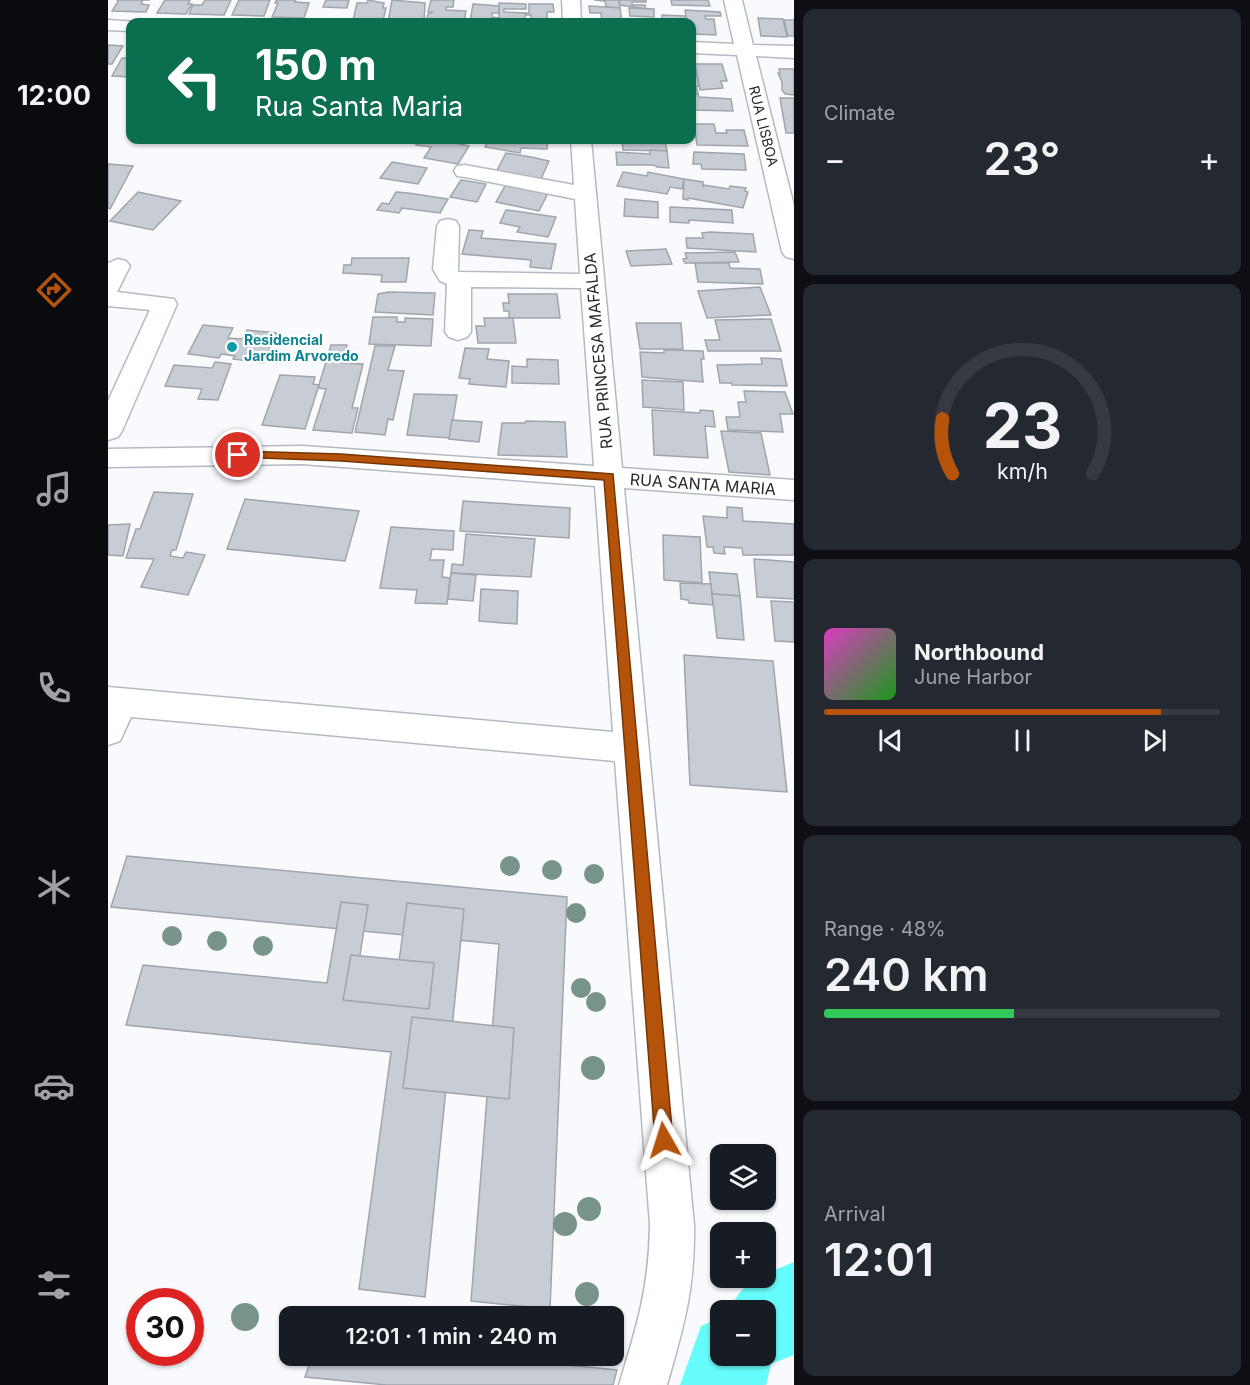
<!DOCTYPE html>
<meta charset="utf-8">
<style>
body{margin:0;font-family:Inter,sans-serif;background:#242831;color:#f1f3f6;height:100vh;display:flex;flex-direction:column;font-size:22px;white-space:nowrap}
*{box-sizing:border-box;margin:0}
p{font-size:20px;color:#9ea1a6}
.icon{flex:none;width:33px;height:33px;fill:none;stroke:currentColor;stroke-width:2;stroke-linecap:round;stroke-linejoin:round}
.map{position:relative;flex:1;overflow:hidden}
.panel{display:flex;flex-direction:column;gap:9px;padding:9px;background:#0d0f14;width:456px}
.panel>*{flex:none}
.hud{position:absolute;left:18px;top:18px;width:570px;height:126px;border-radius:12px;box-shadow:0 2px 4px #0004;background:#0b6e4f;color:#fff;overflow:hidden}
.buttons{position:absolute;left:602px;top:1144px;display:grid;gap:12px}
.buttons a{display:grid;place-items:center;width:66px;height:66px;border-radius:12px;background:#171b24;box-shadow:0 2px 4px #0004;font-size:30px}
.speed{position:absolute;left:18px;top:1288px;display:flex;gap:12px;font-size:30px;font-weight:700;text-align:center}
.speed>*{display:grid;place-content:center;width:78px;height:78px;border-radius:50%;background:#171b24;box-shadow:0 2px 4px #0004;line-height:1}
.speed .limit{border:9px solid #d22;background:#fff;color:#111}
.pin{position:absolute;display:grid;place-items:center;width:51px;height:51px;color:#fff;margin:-26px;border:3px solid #fff;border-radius:50%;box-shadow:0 2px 6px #0007}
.me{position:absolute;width:66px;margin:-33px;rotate:354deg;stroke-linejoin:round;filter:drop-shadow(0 0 4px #0008)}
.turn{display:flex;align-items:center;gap:21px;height:126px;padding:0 30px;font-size:27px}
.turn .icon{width:78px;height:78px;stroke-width:2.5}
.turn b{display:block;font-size:42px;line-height:51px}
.big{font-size:45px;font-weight:600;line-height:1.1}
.panel .widget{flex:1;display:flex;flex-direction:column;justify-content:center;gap:9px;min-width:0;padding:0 21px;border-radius:12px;background:#242831}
.panel .dial{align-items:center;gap:0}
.dial svg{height:156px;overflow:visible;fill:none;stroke:#363941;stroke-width:7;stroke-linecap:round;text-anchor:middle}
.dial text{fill:#f1f3f6;stroke:none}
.song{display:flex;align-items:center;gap:18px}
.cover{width:72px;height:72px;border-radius:9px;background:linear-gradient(135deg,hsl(310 70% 55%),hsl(120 70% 35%))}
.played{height:6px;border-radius:3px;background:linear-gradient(90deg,#b45309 85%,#363941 85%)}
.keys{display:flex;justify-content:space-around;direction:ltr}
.heat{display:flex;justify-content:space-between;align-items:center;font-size:33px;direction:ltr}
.charge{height:9px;border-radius:4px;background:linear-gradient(90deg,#34c759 48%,#363941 0)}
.trip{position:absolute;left:171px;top:1306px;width:345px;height:60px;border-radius:12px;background:#171b24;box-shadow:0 2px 4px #0004;font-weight:600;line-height:60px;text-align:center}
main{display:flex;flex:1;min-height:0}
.dock{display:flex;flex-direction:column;width:108px;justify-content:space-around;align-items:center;background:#090b0e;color:#9ea1a6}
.dock .icon{width:42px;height:42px}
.dock .selected{color:#b45309}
.dock b{font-size:27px;color:#f1f3f6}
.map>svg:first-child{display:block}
</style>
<main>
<nav class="dock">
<b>12:00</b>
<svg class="icon selected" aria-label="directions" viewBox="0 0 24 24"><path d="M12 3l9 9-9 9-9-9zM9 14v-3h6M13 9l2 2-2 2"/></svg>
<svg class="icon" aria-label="music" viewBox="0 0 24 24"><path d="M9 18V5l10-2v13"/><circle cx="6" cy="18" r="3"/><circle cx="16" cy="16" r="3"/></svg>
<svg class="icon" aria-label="phone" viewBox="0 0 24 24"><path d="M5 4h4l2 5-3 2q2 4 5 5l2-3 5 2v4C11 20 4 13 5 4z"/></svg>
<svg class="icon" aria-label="climate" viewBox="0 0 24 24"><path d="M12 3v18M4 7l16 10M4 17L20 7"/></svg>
<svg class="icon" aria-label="car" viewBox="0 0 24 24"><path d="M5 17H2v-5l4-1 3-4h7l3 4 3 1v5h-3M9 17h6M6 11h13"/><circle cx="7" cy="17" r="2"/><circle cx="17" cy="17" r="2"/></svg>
<svg class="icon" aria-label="filters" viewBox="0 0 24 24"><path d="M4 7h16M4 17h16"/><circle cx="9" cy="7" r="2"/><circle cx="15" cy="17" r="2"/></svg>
</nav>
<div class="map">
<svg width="686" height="1385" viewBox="0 0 686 1385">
<rect width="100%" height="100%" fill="#f8fafe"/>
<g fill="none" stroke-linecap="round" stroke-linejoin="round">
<!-- river -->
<path fill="#67fcfc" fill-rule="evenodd" d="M686,1262V1355L663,1364L658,1385H572L593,1326L612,1318V1356H657V1311H621C627,1297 640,1278 657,1278V1274Z"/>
</g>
<!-- building -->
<g fill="#c8cdd5" stroke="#a0a5ac" stroke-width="1.5">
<path d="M8,0H42H35L33,4L41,5L38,12L4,11L11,0Z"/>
<path d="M57,0H82L80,4H84L78,14L49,13Z"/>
<path d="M97,0H123L116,15L81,14L85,5H94Z"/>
<path d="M131,0H162L156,16L124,15Z"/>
<path d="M168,0H188L187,2L201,3L196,18L164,17L170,3H167Z"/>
<path d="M218,0H241L239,8L215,7Z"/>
<path d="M260,0L276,3L275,8H278L275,21L245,20L249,3H259Z"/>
<path d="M284,0L317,3L316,22H280Z"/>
<path d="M323,0H346L345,7H338V10L358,11L356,22H318L320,14L325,12H320Z"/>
<path d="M486,0H511L512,8L498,7L497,1Z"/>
<path d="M511,0H538V2H524V5H537L538,9L512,5Z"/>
<path d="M563,0H600L602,6L564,5Z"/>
<path d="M391,3L418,4V9H396V12L417,13V22H391Z"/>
<path d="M365,4L391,6V13H384V17L391,18V22H362Z"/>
<path d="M421,4H445L446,12H439V22H423V15H418V13H421Z"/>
<path d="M481,6L512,8L514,22H494L493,13H482Z"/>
<path d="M521,8L546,9V17L522,16Z"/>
<path d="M577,10L612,12L613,16H597L598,19H606L608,35L584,34V22H579Z"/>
<path d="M554,15L578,16L579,22H554Z"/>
<path d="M650,18L675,19L679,37L653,36Z"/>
<path d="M676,20H686V36H680Z"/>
<path d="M0,45L15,46L4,64H0Z"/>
<path d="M22,54V77L4,76L14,58H20Z"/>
<path d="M584,64H587L591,86H588L590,94H584Z"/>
<path d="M587,64H614L619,81H613L615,88L592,90Z"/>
<path d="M671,69H686V95L677,94L674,90V82L670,73H672Z"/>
<path d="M584,94H590L591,97L623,99L625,111L584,110Z"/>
<path d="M672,98H686V133H678Z"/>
<path d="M586,124H606L608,133H619L618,130H636L640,146L589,145Z"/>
<path d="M312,140H333L361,146L350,164L316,158L323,147L308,145Z"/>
<path d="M387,140H440L439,149L413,148L412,153L377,147L379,142L387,143Z"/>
<path d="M514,140H557L559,151L515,150Z"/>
<path d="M542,150L559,151L561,168L549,167L546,165H509L508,152L542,154Z"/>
<path d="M586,152L636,154L638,170L594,169L593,164H585Z"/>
<path d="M398,153L423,157L441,161L433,179L388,172Z"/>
<path d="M284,162L319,168L310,184L272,178Z"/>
<path d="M0,164L25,166L2,209L0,208Z"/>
<path d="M515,172L539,176L540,172L576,179L574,189L562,187L559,194L509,186Z"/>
<path d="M576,179L595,182V187L596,185L621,189L622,186L638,188L637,191L640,192L635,208L580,198V200L575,199Z"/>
<path d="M353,180L378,184L369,202L342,197Z"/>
<path d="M397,186L407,187L440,193L431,211L388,202Z"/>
<path d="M30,192L73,201L45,230L2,221Z"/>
<path d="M288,192L300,193L340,199L332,213L294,208L291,213L269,210L274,203L281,204Z"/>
<path d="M517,199L550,202V218L516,216Z"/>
<path d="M562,207L624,210L625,223L581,220V223L562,222Z"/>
<path d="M398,210L407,211L448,217L440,237L409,232L412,227L392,223Z"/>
<path d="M361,230L375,231L373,238L448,244L443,269L422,267L423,260L354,254Z"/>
<path d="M602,232L645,234L648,252L579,248L578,238H595L594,233Z"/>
<path d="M558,249L564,264L523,266L518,251Z"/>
<path d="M627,252L631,262L581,263H577L575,259L579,258L577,253Z"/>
<path d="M244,258H301L298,282H273L274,275L235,273L236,265H243Z"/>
<path d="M587,263H621L622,268L652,269L655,284L590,282Z"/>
<path d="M652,287L663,315L599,318L590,291Z"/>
<path d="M281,292L327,293L325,315L267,312L270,294Z"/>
<path d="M400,294H449L452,318H401V311H396L395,303H401Z"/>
<path d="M265,317H289V322H297V318L325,319L323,346L261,344Z"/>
<path d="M376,318H405L408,343H370L368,326H377Z"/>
<path d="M663,319L673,351H600L597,340H612L607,320Z"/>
<path d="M528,323H573L575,349H532Z"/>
<path d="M95,325L125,328L120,338L134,339L139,330L169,333L156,363L125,359L127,356L113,354L111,358L80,354Z"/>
<path d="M223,345H239L235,363L255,364L244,408H250L244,433L205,430L218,389L210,388Z"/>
<path d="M267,346H287L280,370L296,371L285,420L280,419L277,435L247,432Z"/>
<path d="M357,348L381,349L379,359L401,361L398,387L361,384L362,379L351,378Z"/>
<path d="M556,350L595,351L596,359H593L595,382L534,377L532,352L556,353Z"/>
<path d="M653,358L673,359L679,386L624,385V383H612L609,365L654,364Z"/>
<path d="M419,359L450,360L451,384L404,383V366L419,367Z"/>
<path d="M107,362L123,364L110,400L90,399L94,389L57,386L66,365L104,368Z"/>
<path d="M172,375L207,377L205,384L211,385L197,429L154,425Z"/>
<path d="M534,380L575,382L576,410L535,407Z"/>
<path d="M636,391L677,392L685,414H672L675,432L620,430L618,417H632L630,402H638Z"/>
<path d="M306,394L349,395L342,438L299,435Z"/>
<path d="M544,410L592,413V410L605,411L607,427L597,426L600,458L546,455Z"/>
<path d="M344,420L374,422L371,442L341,439Z"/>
<path d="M418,421L457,422L459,457L390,455L394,423H417Z"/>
<path d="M613,431L653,433L662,475L621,472Z"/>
<path d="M46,492L85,494L68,550H64L62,556L75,558L78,552L97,555L80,595L33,587L46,559L18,558L28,529H32Z"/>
<path d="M137,499L251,511L237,561L119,549Z"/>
<path d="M355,501L462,508L461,538L352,531Z"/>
<path d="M619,507L634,508L635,521L686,524V555H635L634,548L616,547L617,554L606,553L605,547H599L595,516L619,518Z"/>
<path d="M22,524L15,556L0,555V525Z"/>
<path d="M283,527L346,531L345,550L324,549L322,560H336L334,577L342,578L339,604L307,603L309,590L272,588Z"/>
<path d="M358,534L427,539L423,577L343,573L344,564L355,565Z"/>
<path d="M555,535L592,537L594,583L556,580Z"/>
<path d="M646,559L686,562V599L649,597Z"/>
<path d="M601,572L629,574L632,596L604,594Z"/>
<path d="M343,573L368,575L365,601L340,599Z"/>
<path d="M572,583L603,584L605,605L581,603L580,600L573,599Z"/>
<path d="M373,589L410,591L409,624L371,621Z"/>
<path d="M604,594L632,596L636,640L609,638Z"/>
<path d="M663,601L686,602V642L667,641Z"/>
<path d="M576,655L665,661L679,792L582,785Z"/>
<path d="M19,856L459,897L442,1309L363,1301L391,944L3,907Z"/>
<path d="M233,902L260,905L247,986L287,990L299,903L356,909L317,1297L251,1289L283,1052L18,1025L35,965L219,983Z"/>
<path d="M243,955L326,963L321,1009L235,1000Z"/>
<path d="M304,1017L406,1028L401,1099L295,1088Z"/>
<path d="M204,1356H369L509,1370L505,1385H279L197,1377Z"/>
</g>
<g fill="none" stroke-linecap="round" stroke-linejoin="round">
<!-- minor casing -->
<g stroke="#b5bac2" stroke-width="3">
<g id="minor">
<path d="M454,0H472L473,22H455Z"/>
<path d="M616,0H634L645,45L686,46V58L648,56L686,206V259L678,257L674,252L629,55L584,53V42L626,44Z"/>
<path d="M0,20L29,22H22V31L0,30Z"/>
<path d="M463,140H483L514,468L686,480V500L516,488L586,1225C587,1288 576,1326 559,1385H511C529,1326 541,1288 542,1225L507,761L23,717L12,741L0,745V687L505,732L487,486L194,464L0,467V449L194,446L486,466L473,288L363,287V332L359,337L350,340L341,337L337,332L339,284L332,281L325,269L329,226L332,221L340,219L348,221L351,226L350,272L472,274L467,199L357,177L349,176L346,171L349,166L357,165L466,185Z"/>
<path d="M10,259L18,261L22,266L9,292L66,299L69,304L14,431L10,437L0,440V401L42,310L0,306V263Z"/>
</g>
</g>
<!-- minor -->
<use href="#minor" fill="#fff" fill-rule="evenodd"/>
</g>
<!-- trees -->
<g fill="#789389">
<circle cx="402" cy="866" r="10"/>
<circle cx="444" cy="870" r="10"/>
<circle cx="486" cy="874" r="10"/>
<circle cx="468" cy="913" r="10"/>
<circle cx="64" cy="936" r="10"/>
<circle cx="109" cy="941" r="10"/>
<circle cx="155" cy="946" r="10"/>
<circle cx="473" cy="988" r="10"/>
<circle cx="488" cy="1002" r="10"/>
<circle cx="485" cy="1068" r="12"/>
<circle cx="481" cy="1209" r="12"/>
<circle cx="457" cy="1224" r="12"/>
<circle cx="479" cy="1294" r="12"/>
<circle cx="137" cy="1317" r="14"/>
</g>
<!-- route -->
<path fill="#b45309" stroke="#753606" stroke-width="1.5" d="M130,451L233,454L505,474L565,1140L563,1146L556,1149L550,1146L547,1140L496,480L233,461L126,457L125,455Z"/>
<!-- markers -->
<circle fill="#0f9aa8" stroke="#fff" stroke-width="2" cx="124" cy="347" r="6"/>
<g text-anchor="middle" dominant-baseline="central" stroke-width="4.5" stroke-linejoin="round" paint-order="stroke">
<!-- far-street labels -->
<g font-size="14" fill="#27292c" stroke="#fff">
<text transform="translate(656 126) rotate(76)">RUA LISBOA</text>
</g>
<!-- far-culture labels -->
<g font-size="14" font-weight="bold" fill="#0d838f" stroke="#fff" text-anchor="start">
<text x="136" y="339">Residencial<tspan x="136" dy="16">Jardim Arvoredo</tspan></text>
</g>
<!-- street labels -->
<g font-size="16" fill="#27292c" stroke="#fff">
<text transform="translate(490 351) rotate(-95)">RUA PRINCESA MAFALDA</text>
<text transform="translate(595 484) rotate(4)">RUA SANTA MARIA</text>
</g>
</g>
</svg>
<div class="buttons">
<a><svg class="icon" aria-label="layers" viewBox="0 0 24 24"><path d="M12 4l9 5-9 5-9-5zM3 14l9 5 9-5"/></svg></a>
<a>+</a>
<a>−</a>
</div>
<div class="speed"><div class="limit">30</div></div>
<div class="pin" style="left:130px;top:455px;background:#d93025"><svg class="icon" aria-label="arrive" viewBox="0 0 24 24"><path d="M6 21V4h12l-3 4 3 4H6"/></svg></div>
<svg class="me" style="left:556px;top:1140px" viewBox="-20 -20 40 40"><path d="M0-17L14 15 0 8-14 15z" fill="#b45309" stroke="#fff" stroke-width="4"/></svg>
<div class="trip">12:01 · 1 min · 240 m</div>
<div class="hud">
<div class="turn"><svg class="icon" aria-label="left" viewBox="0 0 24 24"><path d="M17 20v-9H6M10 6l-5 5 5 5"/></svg><div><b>150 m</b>Rua Santa Maria</div></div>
</div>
</div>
<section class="panel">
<div class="widget"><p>Climate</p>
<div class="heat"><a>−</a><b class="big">23°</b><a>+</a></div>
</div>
<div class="widget dial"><svg viewBox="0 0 100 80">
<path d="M14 69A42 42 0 1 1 86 69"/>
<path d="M14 69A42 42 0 0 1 9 41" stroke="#b45309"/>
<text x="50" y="56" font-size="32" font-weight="700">23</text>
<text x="50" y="72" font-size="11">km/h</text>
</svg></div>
<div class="widget">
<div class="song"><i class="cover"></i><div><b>Northbound</b><p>June Harbor</p></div></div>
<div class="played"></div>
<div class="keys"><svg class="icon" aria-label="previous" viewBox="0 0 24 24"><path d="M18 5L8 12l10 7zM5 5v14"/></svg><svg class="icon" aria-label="pause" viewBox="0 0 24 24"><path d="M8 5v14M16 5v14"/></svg><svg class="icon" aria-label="next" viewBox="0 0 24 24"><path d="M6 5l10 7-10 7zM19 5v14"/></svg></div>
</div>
<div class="widget"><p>Range · 48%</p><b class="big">240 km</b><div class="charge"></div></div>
<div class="widget"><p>Arrival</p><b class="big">12:01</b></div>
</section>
</main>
